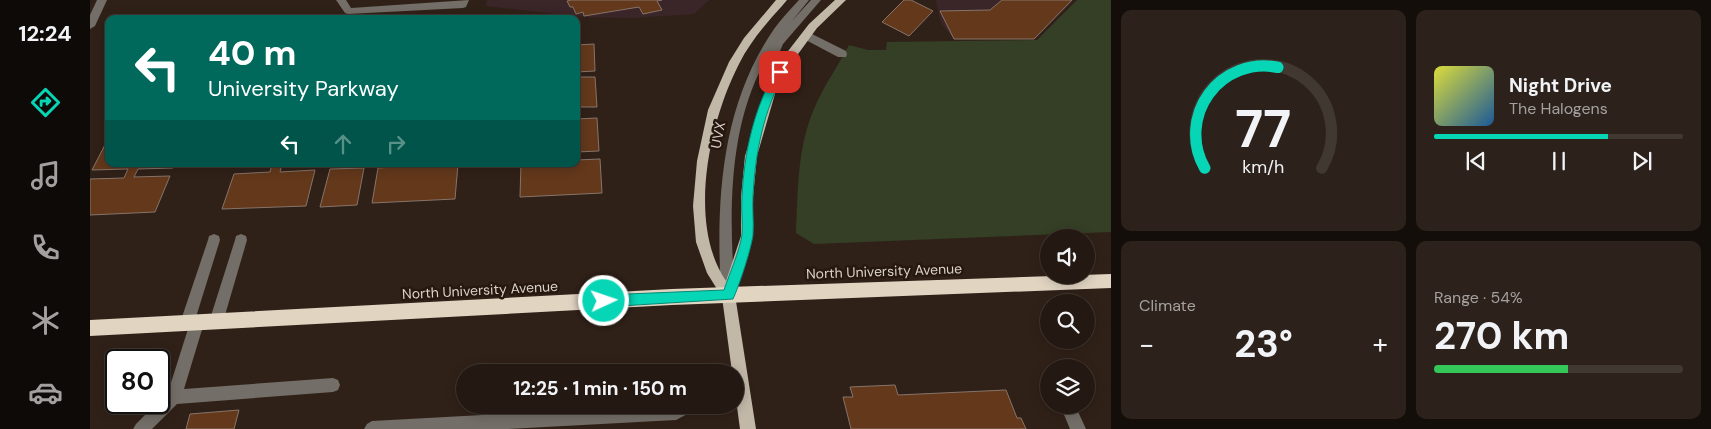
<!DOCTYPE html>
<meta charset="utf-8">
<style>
body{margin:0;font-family:"DM Sans",sans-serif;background:#2c221b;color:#f1f3f6;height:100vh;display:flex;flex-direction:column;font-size:19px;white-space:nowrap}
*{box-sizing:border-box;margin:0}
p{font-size:16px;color:#a3a09f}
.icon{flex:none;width:28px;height:28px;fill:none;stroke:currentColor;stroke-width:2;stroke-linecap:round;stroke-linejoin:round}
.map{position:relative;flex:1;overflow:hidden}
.details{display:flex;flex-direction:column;gap:10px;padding:10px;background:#140e0a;width:600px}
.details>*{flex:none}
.guide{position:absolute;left:15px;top:15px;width:475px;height:152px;border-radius:10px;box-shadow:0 2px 12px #0003,0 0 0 1px #413832;background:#00695c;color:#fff;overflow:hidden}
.buttons{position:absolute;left:950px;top:229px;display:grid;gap:10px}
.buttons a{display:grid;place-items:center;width:55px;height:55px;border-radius:50%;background:#241912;box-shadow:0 2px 12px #0003,0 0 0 1px #413832;font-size:25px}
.speed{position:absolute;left:15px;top:349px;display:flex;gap:10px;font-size:25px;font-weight:700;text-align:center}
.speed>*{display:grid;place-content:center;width:65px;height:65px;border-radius:50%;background:#241912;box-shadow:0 2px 12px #0003,0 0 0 1px #413832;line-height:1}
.speed .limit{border:2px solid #111;border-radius:8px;background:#fff;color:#111}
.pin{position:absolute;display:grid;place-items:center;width:42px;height:42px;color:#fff;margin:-21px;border-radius:10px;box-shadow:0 2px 8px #0006}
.me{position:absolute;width:55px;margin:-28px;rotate:87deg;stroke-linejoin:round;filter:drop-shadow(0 0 4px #0008)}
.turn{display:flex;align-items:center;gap:18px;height:105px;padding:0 20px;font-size:22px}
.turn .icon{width:65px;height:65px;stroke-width:2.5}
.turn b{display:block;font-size:35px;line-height:42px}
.lanes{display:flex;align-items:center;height:48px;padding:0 20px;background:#0003;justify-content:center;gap:25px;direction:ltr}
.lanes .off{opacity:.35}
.big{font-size:38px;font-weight:700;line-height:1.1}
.details .card{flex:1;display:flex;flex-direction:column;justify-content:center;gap:8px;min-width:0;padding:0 18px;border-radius:10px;background:#2c221b}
.details .dial{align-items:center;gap:0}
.dial svg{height:130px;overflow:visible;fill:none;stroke:#413832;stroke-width:7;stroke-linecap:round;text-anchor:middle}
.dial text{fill:#f1f3f6;stroke:none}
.song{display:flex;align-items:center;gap:15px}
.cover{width:60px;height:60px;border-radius:8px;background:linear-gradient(135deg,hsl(60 70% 55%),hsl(210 70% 35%))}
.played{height:5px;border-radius:2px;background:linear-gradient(90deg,#06d5b6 70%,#413832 70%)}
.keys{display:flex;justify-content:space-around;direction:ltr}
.heat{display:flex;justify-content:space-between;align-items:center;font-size:28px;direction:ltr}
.charge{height:8px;border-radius:4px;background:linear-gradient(90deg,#34c759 54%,#413832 0)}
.details .tiles{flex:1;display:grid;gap:10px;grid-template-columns:repeat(2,1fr)}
.trip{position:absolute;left:366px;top:364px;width:288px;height:50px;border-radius:25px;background:#241912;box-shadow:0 2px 12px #0003,0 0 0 1px #413832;font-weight:700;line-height:50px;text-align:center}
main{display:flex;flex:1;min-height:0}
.tabs{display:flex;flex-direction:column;width:90px;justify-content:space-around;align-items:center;background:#0e0a07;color:#a3a09f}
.tabs .icon{width:35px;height:35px}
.tabs .current{color:#06d5b6}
.tabs b{font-size:22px;color:#f1f3f6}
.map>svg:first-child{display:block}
</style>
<main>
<nav class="tabs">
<b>12:24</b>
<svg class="icon current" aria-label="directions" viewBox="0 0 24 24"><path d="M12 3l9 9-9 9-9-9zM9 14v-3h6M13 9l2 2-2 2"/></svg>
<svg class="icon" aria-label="music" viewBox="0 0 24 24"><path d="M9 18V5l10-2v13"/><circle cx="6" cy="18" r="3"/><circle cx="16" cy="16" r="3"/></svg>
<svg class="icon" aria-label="phone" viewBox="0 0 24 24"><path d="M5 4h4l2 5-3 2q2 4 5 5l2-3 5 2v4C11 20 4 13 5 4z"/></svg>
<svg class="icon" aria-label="climate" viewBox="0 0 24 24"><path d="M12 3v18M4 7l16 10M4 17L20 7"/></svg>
<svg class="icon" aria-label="car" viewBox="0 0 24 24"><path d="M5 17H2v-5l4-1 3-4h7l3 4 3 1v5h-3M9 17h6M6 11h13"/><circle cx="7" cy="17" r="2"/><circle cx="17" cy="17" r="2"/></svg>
</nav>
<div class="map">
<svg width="1021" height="429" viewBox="0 0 1021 429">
<rect width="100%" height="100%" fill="#302118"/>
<!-- commercial -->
<g fill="#3a2629">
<path d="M397,0H619L604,14L543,18L494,17L396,6Z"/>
<path d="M846,0H984L945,39H864L851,23Z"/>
</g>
<!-- green -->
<path fill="#353f25" d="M987,0H1021V232L724,244L706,233C708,191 707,149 724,109C733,87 748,66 759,45L778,50H796L797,42L947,40Z"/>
<!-- building -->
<g fill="#63381b" stroke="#877469">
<path d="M481,0H572L567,1L572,10L553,14L549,7L494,16L493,12L486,14L483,7H480L477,1Z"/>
<path d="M814,0H821L843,11L819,36L792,22Z"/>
<path d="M912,0H982L944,39H864L850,11L900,10Z"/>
<path d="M504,44L505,71L486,72V45Z"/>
<path d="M486,77H505L507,107H486Z"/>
<path d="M507,118L509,151L486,152V119Z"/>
<path d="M19,137V164H85L83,168L48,169L44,177L80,176L65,212L0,215V179L34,178L38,169L2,170Z"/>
<path d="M510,159L512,193L430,197L431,164H486V160Z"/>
<path d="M182,164H192L190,172L225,170L216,206L132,209L144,174L180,172Z"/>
<path d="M324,164H334L333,166L368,164L365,199L282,203L288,168L324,166Z"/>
<path d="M274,168L267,205L230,207L240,169Z"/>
<path d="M805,385L808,395L916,390L927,418H931L936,429H761L753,397H763L760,387Z"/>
<path d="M149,410L144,429H96L100,414Z"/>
</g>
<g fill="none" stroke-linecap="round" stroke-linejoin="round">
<!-- minor -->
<g fill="#736e67" fill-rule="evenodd">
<path d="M7,0H17L5,26L0,29V15Z"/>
<path d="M246,0H256L261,8L379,0L376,7L373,8L258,14L255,13Z"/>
<path d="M709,0H719L702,21L721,0H731L693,44L687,58V86L682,90L677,86V58C637,126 639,218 645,294L643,298L638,300L633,298L631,294C626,202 630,108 684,29C691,19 700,10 709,0Z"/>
<path d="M716,31L756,51L757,54L756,57H748L712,38L711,35Z"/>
<path d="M124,234L129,236L130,240L106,317L112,318L114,323L94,389L243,378L248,380L250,385L248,390L243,392L87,404L62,429H43L46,424L78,392L98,329L92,328L90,323L118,240L119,236Z"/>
<path d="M151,234L156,236L157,240L133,322L131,327L126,329L121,327L119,322L145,240L146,236Z"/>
<path d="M576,405H607L605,410L586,420L418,429H274L277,424L282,421Z"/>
<path d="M970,405H985L996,429H980Z"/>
</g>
<!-- major -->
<path fill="#c1b8a8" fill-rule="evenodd" d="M686,0H697C691,8 683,15 677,23C666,36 656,50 649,64C619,122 597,224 636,281L651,236V197L655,156L677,86L695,55L719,24L745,0H756L727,28L703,61L687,87L667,156L663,197V236L645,295L666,429H650L645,392V372H642L632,297L617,273L606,242L603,206L607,161L618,110L639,62L654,38Z"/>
<!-- highway -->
<path fill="#e1d5c2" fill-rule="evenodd" d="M1021,274V288L582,305L0,336V320L582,289Z"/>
</g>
<!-- route -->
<path fill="#06d5b6" stroke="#048a76" d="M690,68L695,72C674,109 665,153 663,196C662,208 664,221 663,234C662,247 649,286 643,299L514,307L509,305L508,301L509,297L514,295L634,290C640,272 649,253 652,235C653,223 651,209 652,197C654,153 664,107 687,69Z"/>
<g text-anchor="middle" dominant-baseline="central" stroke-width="5" stroke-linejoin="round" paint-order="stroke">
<!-- street labels -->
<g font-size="14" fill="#dbd1cb" stroke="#26180f">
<text transform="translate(628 135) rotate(-79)">UVX</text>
<text transform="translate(794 271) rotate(-2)">North University Avenue</text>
<text transform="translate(390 290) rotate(-3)">North University Avenue</text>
</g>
</g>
</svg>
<div class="buttons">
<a><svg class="icon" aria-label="sound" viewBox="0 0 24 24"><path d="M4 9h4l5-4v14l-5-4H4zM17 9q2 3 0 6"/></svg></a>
<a><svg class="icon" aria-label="search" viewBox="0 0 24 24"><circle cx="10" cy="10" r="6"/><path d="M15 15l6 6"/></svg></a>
<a><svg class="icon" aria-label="layers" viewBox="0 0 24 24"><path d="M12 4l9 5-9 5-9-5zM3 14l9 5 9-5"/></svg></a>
</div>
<div class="speed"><div class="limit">80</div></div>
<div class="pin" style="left:690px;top:72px;background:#d93025"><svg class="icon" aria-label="arrive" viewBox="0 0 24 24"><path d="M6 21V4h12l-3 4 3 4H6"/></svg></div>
<svg class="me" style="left:514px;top:301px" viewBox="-20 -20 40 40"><circle r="17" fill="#06d5b6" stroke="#fff" stroke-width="3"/><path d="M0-11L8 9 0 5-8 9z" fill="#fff"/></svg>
<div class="trip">12:25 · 1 min · 150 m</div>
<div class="guide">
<div class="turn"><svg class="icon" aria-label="left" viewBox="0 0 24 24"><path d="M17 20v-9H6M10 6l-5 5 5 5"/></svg><div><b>40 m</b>University Parkway</div></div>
<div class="lanes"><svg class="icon" aria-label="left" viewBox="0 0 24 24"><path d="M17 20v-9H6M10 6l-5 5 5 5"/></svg><svg class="icon off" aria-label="ahead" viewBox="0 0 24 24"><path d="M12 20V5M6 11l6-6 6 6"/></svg><svg class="icon off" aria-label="right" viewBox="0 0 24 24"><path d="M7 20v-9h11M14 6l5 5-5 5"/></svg></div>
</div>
</div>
<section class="details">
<div class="tiles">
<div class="card dial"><svg viewBox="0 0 100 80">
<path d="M14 69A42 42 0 1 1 86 69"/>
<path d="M14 69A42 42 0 0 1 59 7" stroke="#06d5b6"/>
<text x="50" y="56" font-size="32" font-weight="700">77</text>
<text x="50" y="72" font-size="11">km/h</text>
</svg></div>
<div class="card">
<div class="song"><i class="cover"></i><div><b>Night Drive</b><p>The Halogens</p></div></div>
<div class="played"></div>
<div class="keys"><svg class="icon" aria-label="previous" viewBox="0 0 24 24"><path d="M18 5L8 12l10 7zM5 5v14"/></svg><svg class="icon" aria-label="pause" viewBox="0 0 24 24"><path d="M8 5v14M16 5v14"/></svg><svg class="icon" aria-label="next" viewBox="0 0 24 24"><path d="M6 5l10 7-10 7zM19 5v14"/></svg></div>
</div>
<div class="card"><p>Climate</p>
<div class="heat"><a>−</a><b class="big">23°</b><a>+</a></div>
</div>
<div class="card"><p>Range · 54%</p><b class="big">270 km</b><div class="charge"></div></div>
</div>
</section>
</main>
